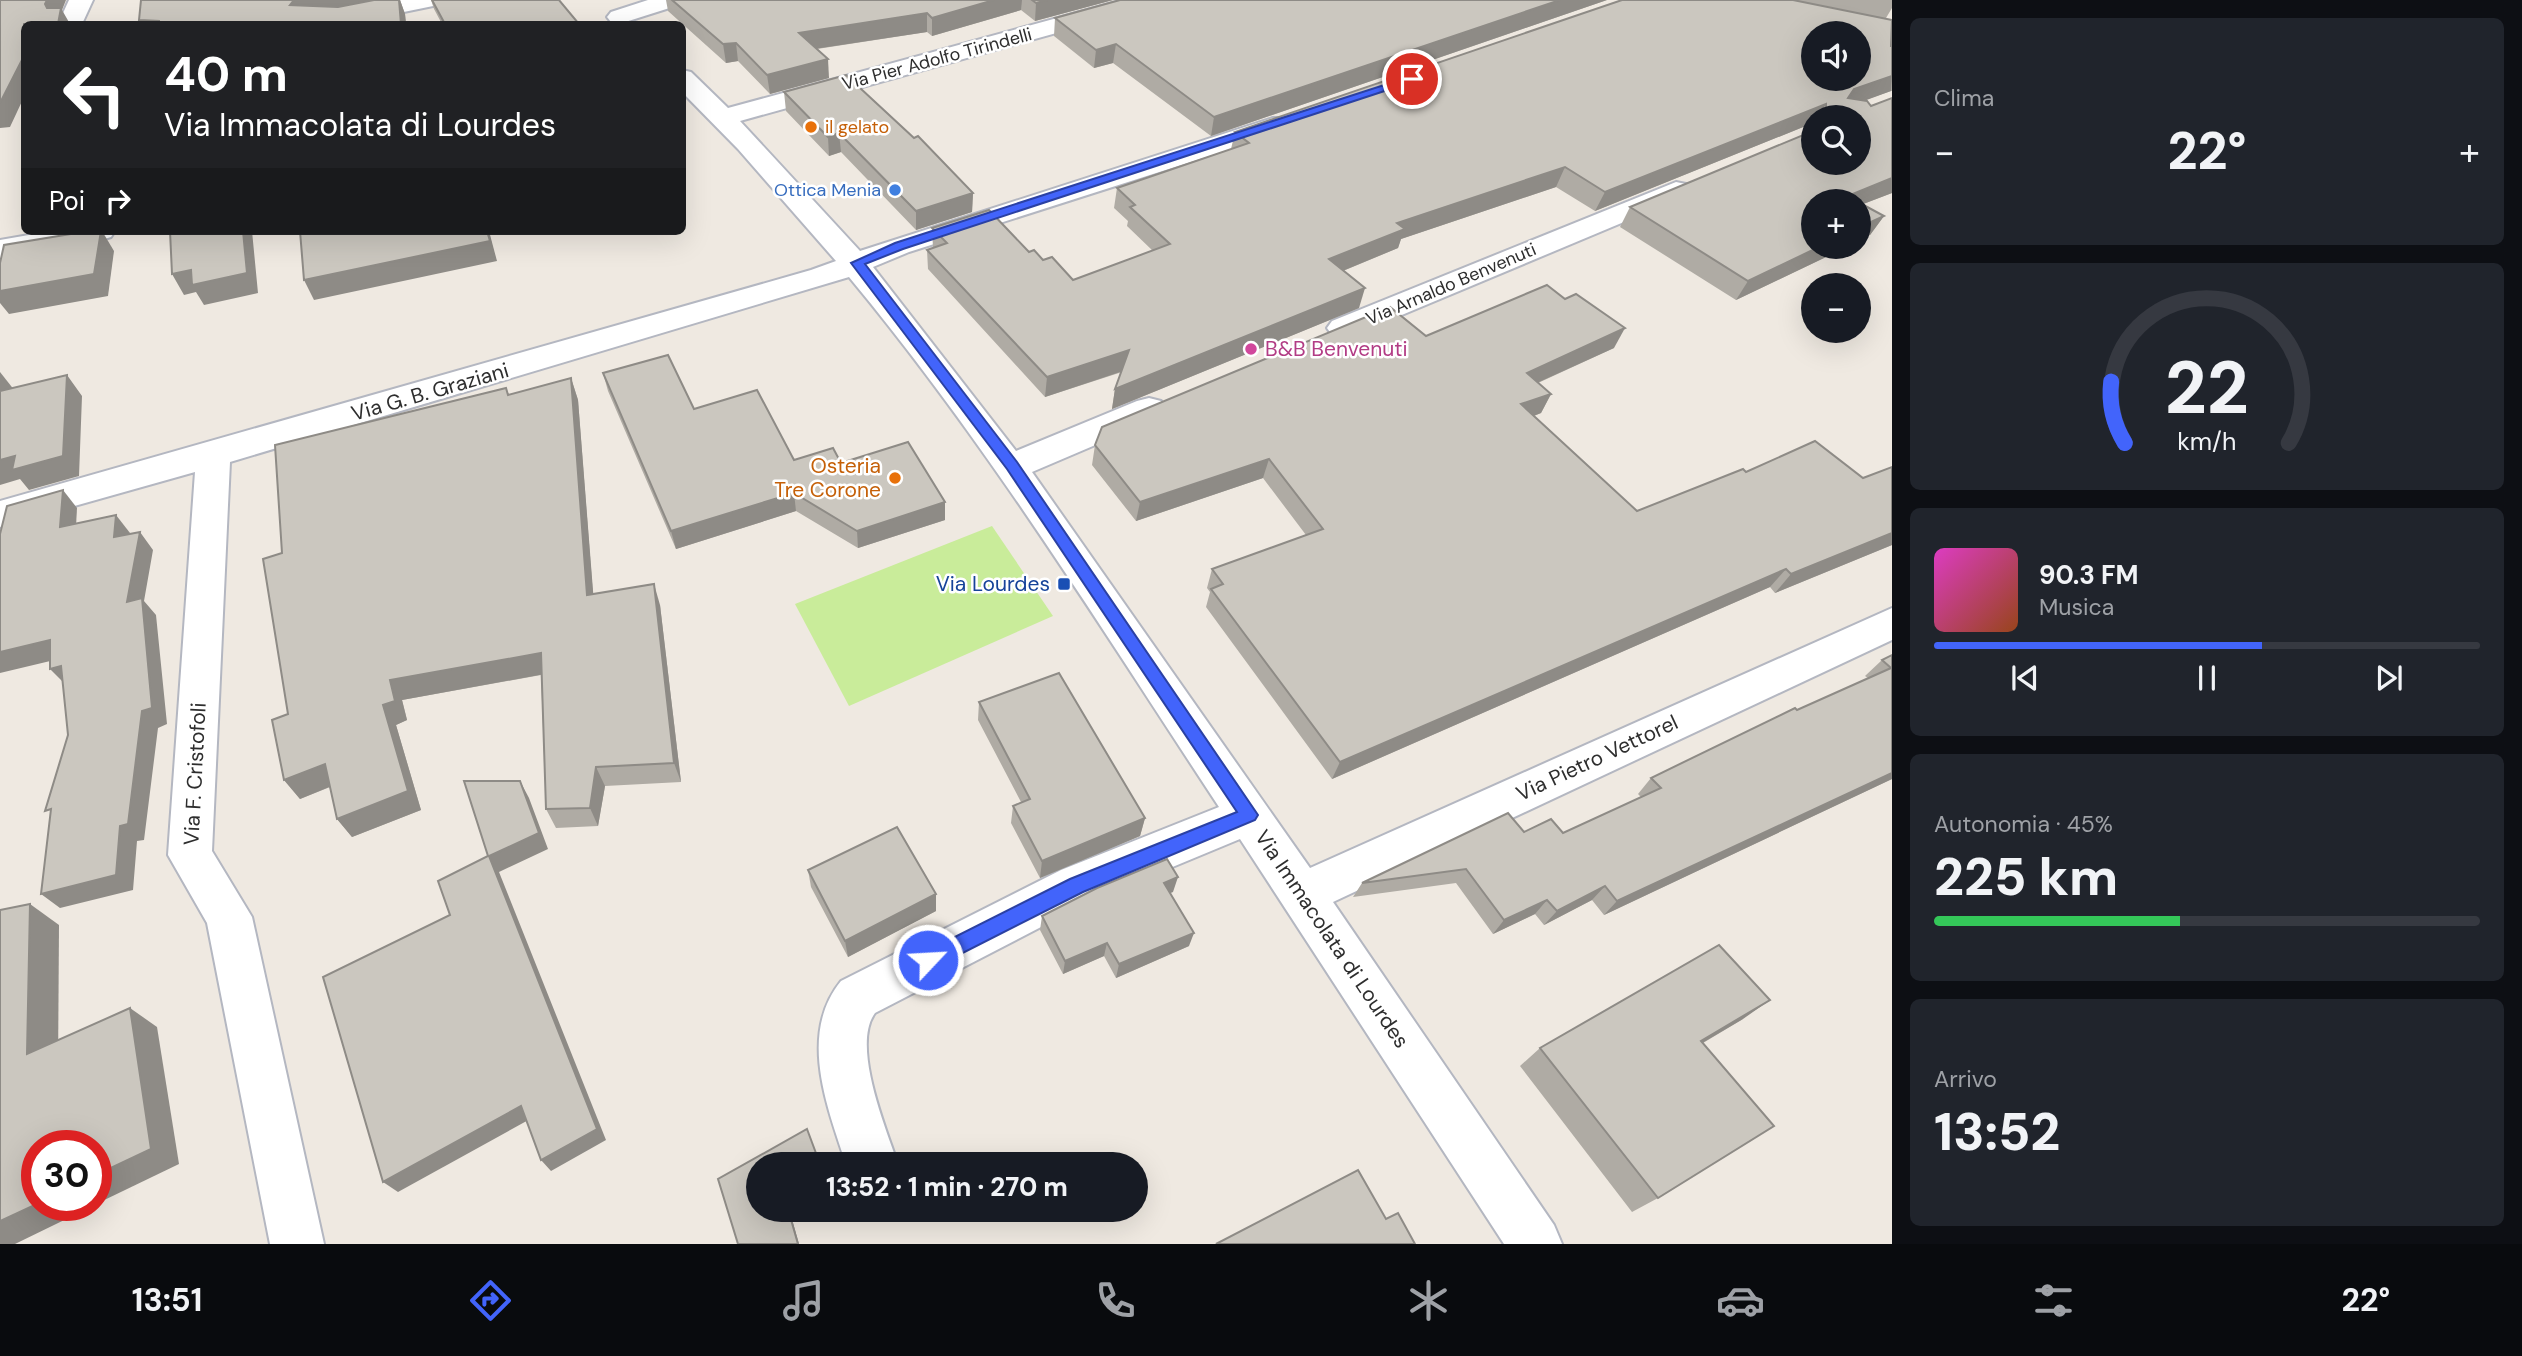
<!DOCTYPE html>
<html lang="it">
<meta charset="utf-8">
<style>
body{margin:0;font-family:"DM Sans",sans-serif;background:#20242c;color:#f1f3f6;height:100vh;display:flex;flex-direction:column;font-size:26px;white-space:nowrap}
*{box-sizing:border-box;margin:0}
p{font-size:23px;color:#9ea1a6}
.icon{flex:none;width:38px;height:38px;fill:none;stroke:currentColor;stroke-width:2;stroke-linecap:round;stroke-linejoin:round}
.map{position:relative;flex:1;overflow:hidden}
.side{display:flex;flex-direction:column;gap:18px;padding:18px;background:#0d0f14;width:630px}
.side>*{flex:none}
.hud{position:absolute;left:21px;top:21px;width:665px;height:214px;border-radius:10px;box-shadow:0 7px 28px #0002;background:#202124;color:#fff;overflow:hidden}
.tools{position:absolute;left:1801px;top:21px;display:grid;gap:14px}
.tools a{display:grid;place-items:center;width:70px;height:70px;border-radius:50%;background:#171b24;box-shadow:0 7px 28px #0002;font-size:35px}
.speed{position:absolute;left:21px;top:1130px;display:flex;gap:14px;font-size:35px;font-weight:700;text-align:center}
.speed>*{display:grid;place-content:center;width:91px;height:91px;border-radius:50%;background:#171b24;box-shadow:0 7px 28px #0002;line-height:1}
.speed .limit{border:10px solid #d22;background:#fff;color:#111}
.pin{position:absolute;display:grid;place-items:center;width:60px;height:60px;color:#fff;margin:-30px;border:4px solid #fff;border-radius:50%;box-shadow:0 2px 7px #0007}
.me{position:absolute;width:77px;margin:-38px;rotate:65deg;stroke-linejoin:round;filter:drop-shadow(0 0 5px #0008)}
.turn{display:flex;align-items:center;gap:24px;height:147px;padding:0 28px;font-size:32px}
.turn .icon{width:91px;height:91px;stroke-width:2.5}
.turn b{display:block;font-size:49px;line-height:60px}
.then{display:flex;align-items:center;height:66px;padding:0 28px;background:#0003;gap:14px;font-size:26px}
.big{font-size:52px;font-weight:800;line-height:1.1}
.side .tile{flex:1;display:flex;flex-direction:column;justify-content:center;gap:10px;min-width:0;padding:0 24px;border-radius:10px;background:#20242c}
.side .dial{align-items:center;gap:0}
.dial svg{height:182px;overflow:visible;fill:none;stroke:#363941;stroke-width:7;stroke-linecap:round;text-anchor:middle}
.dial text{fill:#f1f3f6;stroke:none}
.song{display:flex;align-items:center;gap:21px}
.cover{width:84px;height:84px;border-radius:10px;background:linear-gradient(135deg,hsl(310 70% 55%),hsl(20 70% 35%))}
.played{height:7px;border-radius:4px;background:linear-gradient(90deg,#4264fb 60%,#363941 60%)}
.keys{display:flex;justify-content:space-around;direction:ltr}
.heat{display:flex;justify-content:space-between;align-items:center;font-size:38px;direction:ltr}
.charge{height:10px;border-radius:5px;background:linear-gradient(90deg,#34c759 45%,#363941 0)}
.trip{position:absolute;left:746px;top:1152px;width:402px;height:70px;border-radius:35px;background:#171b24;box-shadow:0 7px 28px #0002;font-weight:800;line-height:70px;text-align:center}
.tabs{display:flex;height:112px;justify-content:space-around;align-items:center;background:#090b0e;color:#9ea1a6}
.tabs .icon{width:49px;height:49px}
.tabs .current{color:#4264fb}
.tabs b{font-size:32px;color:#f1f3f6}
main{display:flex;flex:1;min-height:0}
.map>svg:first-child{display:block}
</style>
<main>
<div class="map">
<svg width="1892" height="1244" viewBox="0 0 1892 1244">
<rect width="100%" height="100%" fill="#efe9e1"/>
<!-- pitch -->
<path fill="#c9ec9a" d="M992,526L1053,616L849,706L795,604Z"/>
<g fill="none" stroke-linecap="round" stroke-linejoin="round">
<!-- minor casing -->
<g stroke="#b4b7c1" stroke-width="4">
<g id="minor">
<path d="M69,0H93L82,24H58Z"/>
<path d="M396,0H442L438,5L345,24H301L305,19Z"/>
<path d="M648,0H683L679,5L619,24L611,22L607,17L611,12Z"/>
<path d="M1123,0H1161L1157,5L740,121L860,251L1273,118H1291L1295,124L1291,130L909,252L873,267L1016,451L1137,401L1149,398L1161,401L1166,409L1161,417L1032,472L1310,868L1892,608V640L1333,902L1554,1225L1562,1244H1504L1240,839L1093,900L875,1013C851,1045 886,1129 898,1164H846C827,1106 798,1034 841,981L1061,870L1219,807C1101,628 987,443 849,277L230,462L212,851L252,917L324,1244H270L207,923L168,855L195,472L0,527V501L811,270L836,261L738,149L682,92V70L691,72L728,108Z"/>
<path d="M1676,182L1686,184L1690,190L1686,196L1354,335L1343,338L1332,335L1327,328L1332,321Z"/>
<path d="M52,231H115L111,237L101,240L0,258V240Z"/>
</g>
</g>
<!-- minor -->
<use href="#minor" fill="#fff" fill-rule="evenodd"/>
</g>
<!-- wall -->
<g fill="#afaba4">
<path d="M141,0H400L405,14L406,24H141L139,20Z"/>
<path d="M431,0H559L579,24H442L434,9Z"/>
<path d="M666,0H1113L1035,21L1021,10L932,36L927,32L817,49L829,78L770,94L738,61L726,63L668,11Z"/>
<path d="M1607,0L1211,136L1113,63L1094,68L1054,36L1055,18Z"/>
<path d="M1622,0H1892V8L1886,18L1891,46H1892V91H1891L1865,100L1892,193L1863,204L1884,216L1870,235L1813,247H1847L1736,300L1620,227L1630,207L1858,117H1813V123L1595,211L1556,187L1401,239L1398,248L1343,271L1359,308L1112,409L1115,389L1122,372L1045,397L928,269L927,250L933,248L932,228L1029,252L1073,280L1153,251L1127,226L1128,221L1114,208L1117,188L1231,149L1235,132Z"/>
<path d="M784,92L973,193L972,212L916,230L841,152L829,156L786,111Z"/>
<path d="M1426,336L1614,348L1538,383L1551,394L1541,413L1534,416L1637,511L1746,472L1863,478L1892,467V545L1775,593L1770,587L1332,779L1206,607L1210,592L1207,588L1212,569L1306,535L1263,478L1136,521L1092,465L1095,445Z"/>
<path d="M603,373L694,409L794,460L841,463L945,502V520L858,548L796,511L676,549L608,391Z"/>
<path d="M571,378L578,400L593,594L660,605L681,782L605,786L598,826L556,828L546,809L541,675L402,700L407,720L396,725L421,810L352,837L337,819L330,787L300,799L284,780L288,714L282,553L506,388L509,395Z"/>
<path d="M1892,655V779L1604,915L1592,900L1544,925L1535,914L1493,934L1456,883L1353,897L1362,883L1524,832L1563,833L1641,797L1638,794L1651,778L1868,678L1865,676L1882,660Z"/>
<path d="M979,702L1145,818L1140,836L1040,878L1011,823L1013,806L1021,802L978,720Z"/>
<path d="M808,870L936,894V911L848,957L811,887Z"/>
<path d="M1173,892L1170,893L1189,946L1116,978L1104,956L1063,974L1040,930L1042,916Z"/>
<path d="M1743,1019L1703,1043L1658,1198L1632,1212L1520,1066L1540,1048Z"/>
</g>
<!-- shaded-wall -->
<g fill="#8e8b86">
<path d="M47,0H66L62,10L70,24H58L56,23L45,4Z"/>
<path d="M294,0H390L304,16L290,5Z"/>
<path d="M399,0H400L405,14L406,24H401Z"/>
<path d="M994,0H1022L1021,10L932,36V18Z"/>
<path d="M1047,0H1113L1035,21L1036,3Z"/>
<path d="M1560,0H1607L1211,136L1214,117Z"/>
<path d="M927,13V32L801,51L799,33Z"/>
<path d="M736,43L738,61L726,63L723,44Z"/>
<path d="M1116,44L1113,63L1094,68L1096,50Z"/>
<path d="M24,56V97L10,127L0,128V103Z"/>
<path d="M828,59L829,78L770,94L767,75Z"/>
<path d="M1892,76L1891,91L1842,109L1854,89Z"/>
<path d="M1826,104L1818,117H1813V123L1595,211L1605,192Z"/>
<path d="M839,133L841,152L829,156L828,137Z"/>
<path d="M1565,167L1556,187L1401,239L1398,248L1323,279L1329,259L1397,223Z"/>
<path d="M1892,178V193L1858,206V201H1845L1848,196Z"/>
<path d="M973,193L972,212L916,230V211Z"/>
<path d="M1884,216L1870,235L1858,241V228Z"/>
<path d="M101,231H102L114,251L108,296L9,314L0,303V291Z"/>
<path d="M243,231H252L258,293L204,305L196,292L184,295L172,274L191,270Z"/>
<path d="M487,231H489L497,261L314,300L304,280Z"/>
<path d="M1819,247H1847L1736,300L1748,281Z"/>
<path d="M1365,288L1359,308L1112,409L1115,389Z"/>
<path d="M1625,328L1614,348L1517,392L1527,373Z"/>
<path d="M1129,350L1126,370L1045,397L1047,377Z"/>
<path d="M0,372L15,391L0,395Z"/>
<path d="M67,375L82,396L79,476L29,490L20,479L0,485V460L15,456Z"/>
<path d="M571,378L578,400L595,616L587,595Z"/>
<path d="M1551,394L1541,413L1512,424L1521,404Z"/>
<path d="M1269,459L1263,478L1136,521L1140,502Z"/>
<path d="M63,490L77,508L75,545L60,527Z"/>
<path d="M794,493L796,511L676,549L671,531Z"/>
<path d="M945,502V520L858,548L857,531Z"/>
<path d="M116,515L130,533L128,555L114,537Z"/>
<path d="M140,532L153,550L144,601L156,615L167,724L158,728L144,840L137,841L133,890L60,908L41,894L127,602Z"/>
<path d="M1892,533V545L1775,593L1791,574Z"/>
<path d="M1786,569L1770,587L1332,779L1340,762Z"/>
<path d="M654,584L660,605L681,782L674,763Z"/>
<path d="M50,640L67,657L0,673V652Z"/>
<path d="M541,653L550,673L402,700L407,720L396,725L421,810L352,837L337,819L383,705L390,680Z"/>
<path d="M61,666L67,686L50,669Z"/>
<path d="M325,764L339,783L300,799L284,780Z"/>
<path d="M596,767L605,786L598,826L590,808Z"/>
<path d="M1892,773V779L1604,915L1617,901Z"/>
<path d="M520,781L529,798L548,849L499,872L606,1140L551,1171L541,1160L489,856Z"/>
<path d="M1145,818L1140,836L1040,878L1042,861Z"/>
<path d="M1178,877L1173,892L1160,897L1164,883Z"/>
<path d="M1605,886L1592,900L1544,925L1557,911Z"/>
<path d="M936,894V911L848,957L845,941Z"/>
<path d="M1547,900L1535,914L1493,934L1504,920Z"/>
<path d="M30,904L59,925L58,1071L27,1054Z"/>
<path d="M1194,933L1189,946L1116,978L1119,964Z"/>
<path d="M1107,943L1104,956L1063,974L1065,961Z"/>
<path d="M1770,1000L1743,1019L1675,1059L1701,1041Z"/>
<path d="M130,1008L157,1027L179,1164L96,1204V1175Z"/>
<path d="M521,1106L532,1118L398,1192L383,1182Z"/>
<path d="M37,1204V1206H93L15,1244H0V1221Z"/>
<path d="M788,1209H789L799,1244H798Z"/>
</g>
<!-- building -->
<g fill="#cbc7bf" stroke="#8e8b86" stroke-width="2" fill-rule="evenodd">
<path d="M0,0H47L45,4L47,8H61L58,24H24V56L0,103Z"/>
<path d="M141,0H294L290,5L338,7L374,0H399L401,24H159V21L139,20Z"/>
<path d="M432,0H559L579,24H445Z"/>
<path d="M672,0H994L932,18L927,13L799,33L828,59L767,75L736,43L723,44Z"/>
<path d="M1032,0H1047L1036,3Z"/>
<path d="M1120,0H1560L1214,117L1116,44L1096,50L1055,18Z"/>
<path d="M1622,0H1793L1892,20L1891,46H1892V76L1854,89L1848,98L1867,101L1871,106L1892,98V178L1848,196L1857,201H1813V247H1819L1748,281L1630,207L1813,131V163H1858V117H1826V104L1605,192L1565,167L1397,223L1405,229L1329,259L1365,288L1115,389L1129,350L1047,377L927,250L947,243L932,228L989,210L1029,252L1034,250L1043,260L1052,257L1073,280L1170,244L1130,207L1135,205L1117,188L1249,143L1235,132ZM1813,33H1858V79H1813Z"/>
<path d="M846,75L914,138L918,136L973,193L916,211L839,133L828,137L784,92Z"/>
<path d="M1858,202L1884,216L1858,228Z"/>
<path d="M89,231H101L94,274L0,291V263L4,245Z"/>
<path d="M170,231H243L247,273L192,285L191,270L172,274Z"/>
<path d="M300,231H487L490,241L304,280Z"/>
<path d="M1547,285L1565,299L1576,294L1625,328L1527,373L1551,394L1521,404L1637,511L1743,469L1746,472L1815,441L1863,478L1892,467V533L1791,574L1786,569L1340,762L1211,589L1223,584L1212,569L1323,529L1269,459L1140,502L1095,445L1102,427L1390,307L1426,336Z"/>
<path d="M668,355L694,409L757,390L794,460L833,448L841,463L908,442L945,502L857,531L794,493L671,531L603,373Z"/>
<path d="M67,375L63,456L12,470L15,456L0,460V391Z"/>
<path d="M571,378L587,595L654,584L674,763L596,767L590,808L546,809L541,653L390,680L395,701L383,705L408,791L337,819L325,764L284,780L272,720L288,714L263,559L282,553L275,445L506,388L508,395Z"/>
<path d="M63,490L60,527L116,515L114,537L140,532L127,602L142,598L152,708L142,711L128,824L120,826L116,875L41,894L51,809L45,811L68,735L61,666L50,669V640L0,652V534L7,506Z"/>
<path d="M1892,655V773L1617,901L1605,886L1557,911L1547,900L1504,920L1466,869L1362,883L1508,813L1524,832L1551,819L1563,833L1661,788L1651,778L1795,708L1797,710L1891,668L1882,660Z"/>
<path d="M1059,673L1145,818L1042,861L1013,806L1030,799L979,702Z"/>
<path d="M464,781H520L539,833L489,856L597,1129L541,1160L521,1106L383,1182L323,977L450,915L438,881L488,856Z"/>
<path d="M897,827L936,894L845,941L808,870Z"/>
<path d="M1167,859L1178,877L1164,883L1194,933L1119,964L1107,943L1065,961L1042,916L1097,888Z"/>
<path d="M30,904L27,1054L130,1008L151,1149L96,1175V1146H37V1204L0,1221V910Z"/>
<path d="M1719,945L1770,1000L1701,1041L1774,1126L1658,1198L1540,1048Z"/>
<path d="M807,1129L820,1164H758V1209H788L798,1244H738L718,1179Z"/>
<path d="M1358,1170L1386,1219L1398,1213L1415,1244H1216Z"/>
</g>
<!-- route -->
<path fill="#4264fb" stroke="#2b41a3" stroke-width="2" d="M1412,76L1415,77V81L903,249L865,264L1017,462L1258,815L1255,820L1083,892L935,967L928,970L921,967L918,960L921,954L1070,879L1237,812L1007,469L851,263L895,243Z"/>
<!-- markers -->
<g fill="#e8710a" stroke="#fff" stroke-width="2.5">
<circle cx="811" cy="127" r="7"/>
<circle cx="895" cy="478" r="7"/>
</g>
<circle fill="#3f7fe0" stroke="#fff" stroke-width="2.5" cx="895" cy="190" r="7"/>
<circle fill="#d1479c" stroke="#fff" stroke-width="2.5" cx="1251" cy="349" r="7"/>
<rect fill="#1a4fb4" stroke="#fff" stroke-width="2.5" x="1057" y="577" width="14" height="14" rx="3.5"/>
<g text-anchor="middle" dominant-baseline="central" stroke-width="5" stroke-linejoin="round" paint-order="stroke">
<!-- far-street labels -->
<g font-size="18" fill="#2e2e2e" stroke="#fff">
<text transform="translate(937 59) rotate(-15)">Via Pier Adolfo Tirindelli</text>
<text transform="translate(1451 284) rotate(-23)">Via Arnaldo Benvenuti</text>
</g>
<!-- far-food labels -->
<g font-size="18" fill="#c56008" stroke="#fff" text-anchor="start">
<text x="825" y="127">il gelato</text>
</g>
<!-- far-shop labels -->
<g font-size="18" fill="#366cbe" stroke="#fff" text-anchor="end">
<text x="881" y="190">Ottica Menia</text>
</g>
<!-- hotel labels -->
<g font-size="21" fill="#b23c85" stroke="#fff" text-anchor="start">
<text x="1265" y="349">B&amp;B Benvenuti</text>
</g>
<!-- street labels -->
<g font-size="21" fill="#2e2e2e" stroke="#fff">
<text transform="translate(430 392) rotate(-16)">Via G. B. Graziani</text>
<text transform="translate(1597 758) rotate(-25)">Via Pietro Vettorel</text>
<text transform="translate(195 774) rotate(-87)">Via F. Cristofoli</text>
<text transform="translate(1332 939) rotate(56)">Via Immacolata di Lourdes</text>
</g>
<!-- food labels -->
<g font-size="21" fill="#c56008" stroke="#fff" text-anchor="end">
<text x="881" y="466">Osteria<tspan x="881" dy="24">Tre Corone</tspan></text>
</g>
<!-- transit labels -->
<g font-size="21" fill="#164399" stroke="#fff" text-anchor="end">
<text x="1050" y="584">Via Lourdes</text>
</g>
</g>
</svg>
<div class="tools">
<a><svg class="icon" aria-label="sound" viewBox="0 0 24 24"><path d="M4 9h4l5-4v14l-5-4H4zM17 9q2 3 0 6"/></svg></a>
<a><svg class="icon" aria-label="search" viewBox="0 0 24 24"><circle cx="10" cy="10" r="6"/><path d="M15 15l6 6"/></svg></a>
<a>+</a>
<a>−</a>
</div>
<div class="speed"><div class="limit">30</div></div>
<div class="pin" style="left:1412px;top:79px;background:#d93025"><svg class="icon" aria-label="arrive" viewBox="0 0 24 24"><path d="M6 21V4h12l-3 4 3 4H6"/></svg></div>
<svg class="me" style="left:928px;top:960px" viewBox="-20 -20 40 40"><circle r="17" fill="#4264fb" stroke="#fff" stroke-width="3"/><path d="M0-11L8 9 0 5-8 9z" fill="#fff"/></svg>
<div class="trip">13:52 · 1 min · 270 m</div>
<div class="hud">
<div class="turn"><svg class="icon" aria-label="left" viewBox="0 0 24 24"><path d="M17 20v-9H6M10 6l-5 5 5 5"/></svg><div><b>40 m</b>Via Immacolata di Lourdes</div></div>
<div class="then">Poi<svg class="icon" aria-label="right" viewBox="0 0 24 24"><path d="M7 20v-9h11M14 6l5 5-5 5"/></svg></div>
</div>
</div>
<section class="side">
<div class="tile"><p>Clima</p>
<div class="heat"><a>−</a><b class="big">22°</b><a>+</a></div>
</div>
<div class="tile dial"><svg viewBox="0 0 100 80">
<path d="M14 69A42 42 0 1 1 86 69"/>
<path d="M14 69A42 42 0 0 1 8 42" stroke="#4264fb"/>
<text x="50" y="56" font-size="32" font-weight="700">22</text>
<text x="50" y="72" font-size="11">km/h</text>
</svg></div>
<div class="tile">
<div class="song"><i class="cover"></i><div><b>90.3 FM</b><p>Musica</p></div></div>
<div class="played"></div>
<div class="keys"><svg class="icon" aria-label="previous" viewBox="0 0 24 24"><path d="M18 5L8 12l10 7zM5 5v14"/></svg><svg class="icon" aria-label="pause" viewBox="0 0 24 24"><path d="M8 5v14M16 5v14"/></svg><svg class="icon" aria-label="next" viewBox="0 0 24 24"><path d="M6 5l10 7-10 7zM19 5v14"/></svg></div>
</div>
<div class="tile"><p>Autonomia · 45%</p><b class="big">225 km</b><div class="charge"></div></div>
<div class="tile"><p>Arrivo</p><b class="big">13:52</b></div>
</section>
</main>
<nav class="tabs">
<b>13:51</b>
<svg class="icon current" aria-label="directions" viewBox="0 0 24 24"><path d="M12 3l9 9-9 9-9-9zM9 14v-3h6M13 9l2 2-2 2"/></svg>
<svg class="icon" aria-label="music" viewBox="0 0 24 24"><path d="M9 18V5l10-2v13"/><circle cx="6" cy="18" r="3"/><circle cx="16" cy="16" r="3"/></svg>
<svg class="icon" aria-label="phone" viewBox="0 0 24 24"><path d="M5 4h4l2 5-3 2q2 4 5 5l2-3 5 2v4C11 20 4 13 5 4z"/></svg>
<svg class="icon" aria-label="climate" viewBox="0 0 24 24"><path d="M12 3v18M4 7l16 10M4 17L20 7"/></svg>
<svg class="icon" aria-label="car" viewBox="0 0 24 24"><path d="M5 17H2v-5l4-1 3-4h7l3 4 3 1v5h-3M9 17h6M6 11h13"/><circle cx="7" cy="17" r="2"/><circle cx="17" cy="17" r="2"/></svg>
<svg class="icon" aria-label="filters" viewBox="0 0 24 24"><path d="M4 7h16M4 17h16"/><circle cx="9" cy="7" r="2"/><circle cx="15" cy="17" r="2"/></svg>
<b>22°</b>
</nav>
